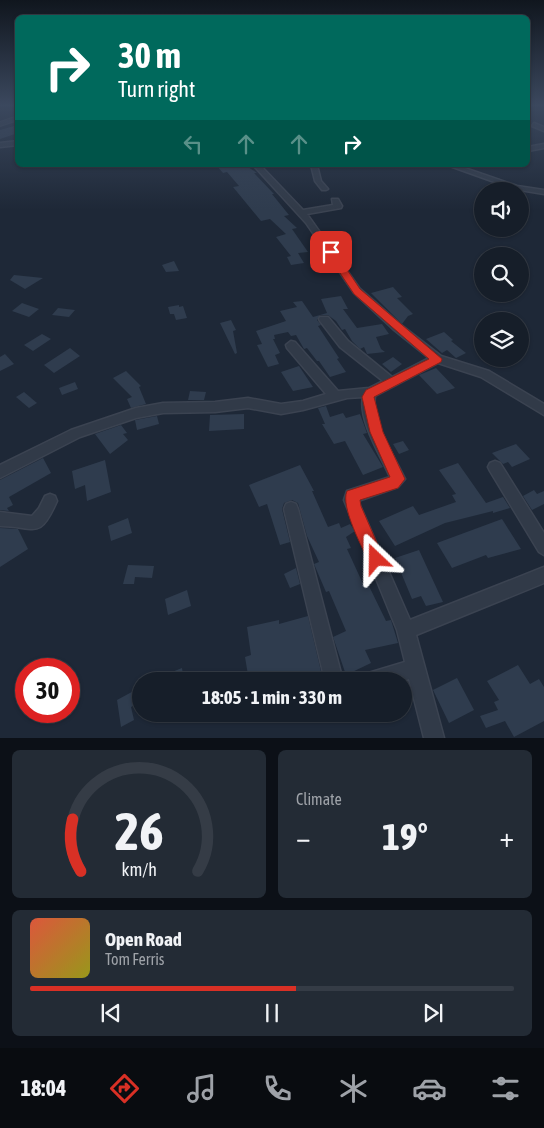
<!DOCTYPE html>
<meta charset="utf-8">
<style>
body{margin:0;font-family:"Asap Condensed",sans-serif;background:#232b35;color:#f1f3f6;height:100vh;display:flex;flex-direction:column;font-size:19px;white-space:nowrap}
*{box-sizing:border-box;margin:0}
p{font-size:16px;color:#9ea2a8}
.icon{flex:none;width:28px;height:28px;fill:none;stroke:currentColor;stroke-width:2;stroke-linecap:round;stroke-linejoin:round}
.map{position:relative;height:738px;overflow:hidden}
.drawer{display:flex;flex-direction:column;gap:12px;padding:12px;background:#0c1017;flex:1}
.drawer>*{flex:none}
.hud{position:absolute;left:15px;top:15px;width:515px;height:152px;border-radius:8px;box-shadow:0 1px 4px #0004,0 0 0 1px #353c46;background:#00695c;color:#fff;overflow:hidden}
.fabs{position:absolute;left:474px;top:182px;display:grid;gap:10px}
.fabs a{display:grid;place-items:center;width:55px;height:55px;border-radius:50%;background:#161e29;box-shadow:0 1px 4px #0004,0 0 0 1px #353c46;font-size:25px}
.speed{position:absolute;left:15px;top:658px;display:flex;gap:10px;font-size:25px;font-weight:700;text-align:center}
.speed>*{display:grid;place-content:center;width:65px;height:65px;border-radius:50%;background:#161e29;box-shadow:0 1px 4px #0004,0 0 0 1px #353c46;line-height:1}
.speed .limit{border:8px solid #d22;background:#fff;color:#111}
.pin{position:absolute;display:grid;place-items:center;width:42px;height:42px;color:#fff;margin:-21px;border-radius:10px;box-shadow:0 2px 8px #0006}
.me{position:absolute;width:55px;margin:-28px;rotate:337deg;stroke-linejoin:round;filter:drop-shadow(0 0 4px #0008)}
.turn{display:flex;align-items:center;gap:18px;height:105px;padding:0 20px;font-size:22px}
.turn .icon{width:65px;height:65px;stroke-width:2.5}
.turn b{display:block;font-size:35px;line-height:42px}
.lanes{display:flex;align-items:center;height:48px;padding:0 20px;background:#0003;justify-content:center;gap:25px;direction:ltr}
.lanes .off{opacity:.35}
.big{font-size:38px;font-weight:700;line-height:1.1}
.drawer .widget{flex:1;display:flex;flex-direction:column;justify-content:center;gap:8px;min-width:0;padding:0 18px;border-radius:8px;background:#232b35}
.drawer .dial{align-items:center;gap:0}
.dial svg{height:130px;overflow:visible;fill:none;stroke:#353c46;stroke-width:7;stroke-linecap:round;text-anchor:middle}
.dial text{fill:#f1f3f6;stroke:none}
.song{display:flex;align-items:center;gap:15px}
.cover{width:60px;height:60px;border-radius:8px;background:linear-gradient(135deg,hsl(10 70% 55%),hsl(60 70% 35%))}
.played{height:5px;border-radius:2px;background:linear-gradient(90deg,#d93025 55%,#353c46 55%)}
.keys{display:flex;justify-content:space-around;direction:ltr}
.heat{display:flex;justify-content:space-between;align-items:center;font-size:28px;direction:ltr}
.drawer .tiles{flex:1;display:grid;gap:12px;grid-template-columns:1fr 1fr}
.widget:last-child{grid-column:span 2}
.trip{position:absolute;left:132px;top:672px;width:280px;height:50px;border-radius:25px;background:#161e29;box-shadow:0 1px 4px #0004,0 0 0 1px #353c46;font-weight:700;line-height:50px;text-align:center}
.menu{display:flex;height:80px;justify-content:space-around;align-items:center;background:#090c10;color:#9ea2a8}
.menu .icon{width:35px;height:35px}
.menu .active{color:#d93025}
.menu b{font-size:22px;color:#f1f3f6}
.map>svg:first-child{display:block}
</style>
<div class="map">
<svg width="544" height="738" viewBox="0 0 544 738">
<rect width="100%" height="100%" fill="#1e2837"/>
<!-- building -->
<g fill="#2f3c4e">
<path d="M18,125V133L0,139V130Z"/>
<path d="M216,165H245L257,173H254L274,194H272L289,215L284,216L297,228L292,229L308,252L298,253L304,263L291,265L287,257L291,256L276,237L286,234L270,219L261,221L233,187L239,186L227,172L223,173Z"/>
<path d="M174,261L179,271L166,272L162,265Z"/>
<path d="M14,275L43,278L25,289L10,280Z"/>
<path d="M393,287L402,297L397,298L413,314L408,316L402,324L371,293Z"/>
<path d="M341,296L348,309H343L357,328L382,324L389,334L376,337L381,349L385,352L367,354L364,347L360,349L352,341L345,329L342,330L336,321L328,315H320L317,320L321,325L318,326L339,358L337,359L346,372L330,377L319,361H317L307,348L304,349L296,335L291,336L288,332L274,335L275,339H273L280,353L275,355L279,364L268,367L257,345L262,344L256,331L286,321L280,311L297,307L293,302L302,301L313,317L327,313L321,299Z"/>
<path d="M22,303L39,309L29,317L12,311Z"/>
<path d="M179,305V307L183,306L187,318L176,320L174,314H170L168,307Z"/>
<path d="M58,308L75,310L69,317L52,315Z"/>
<path d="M231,320L236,330L233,331L237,353L235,354L220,323Z"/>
<path d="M444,332L453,340L451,341L466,353L456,358L447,350L442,353L426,339Z"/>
<path d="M42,334L51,339L33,351L24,345Z"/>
<path d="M70,348L80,356L54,373L44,365Z"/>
<path d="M5,354L14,364L0,371V357Z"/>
<path d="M393,357L402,364L391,372L382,364Z"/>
<path d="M299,366L313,387L293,391L281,372Z"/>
<path d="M436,368L455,388L437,394L419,375Z"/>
<path d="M126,371L141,386L139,387L146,404L131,408L127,399L132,397L113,378Z"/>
<path d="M75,382L78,389L62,395L59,388Z"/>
<path d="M190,391L206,392L204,400H188Z"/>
<path d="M24,392L37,403L29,408L16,397Z"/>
<path d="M326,406L330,417L343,413L346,418L360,414L367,433L363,434L383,467L363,475L345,441L334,444L322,424H325L318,408Z"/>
<path d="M244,414V429L209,431L210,415Z"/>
<path d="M157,416L159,424L137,430L135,420Z"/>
<path d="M121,425L127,433L123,434L128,440L110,454L95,434Z"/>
<path d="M403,441L409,450L399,454L393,444Z"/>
<path d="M516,444L530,459L512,467L508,462L503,464L492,453Z"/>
<path d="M43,458L51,473L9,497L13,505L7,508L9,511L0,510V480Z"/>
<path d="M105,460L111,492L87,501L85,485L75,489L72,471Z"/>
<path d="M458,463L486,503L503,497L510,508L493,513V511L445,523L395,546L379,521L413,506L419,515L456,502L452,495L456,494L439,470Z"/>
<path d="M300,465L314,491H312L328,527L339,523L341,528L350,524L355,531L346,537L351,548L347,549L364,586L368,584L386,621L391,620L398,643L365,650L371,663L346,675L333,637L346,631L329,591L326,592L314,564L319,562L307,536L298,503L292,500L284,503L282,509L290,542L280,545L267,504L259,507L249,485Z"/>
<path d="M534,490L537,494L544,491V504L532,510L523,496Z"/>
<path d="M128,518L132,533L111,541L108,526Z"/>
<path d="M502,519L521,549L488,558L486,555L452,568L437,543Z"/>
<path d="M0,528L18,529L28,549L0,567Z"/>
<path d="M419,550L443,602L426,606L421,596L412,599L395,558Z"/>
<path d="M128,565L154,566L152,578L135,577L134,584H123Z"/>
<path d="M296,568L300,584L290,588L284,574Z"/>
<path d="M187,590L191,606L168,615L165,599Z"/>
<path d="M308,616L323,680L317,681L314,673L297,681H249L245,657L251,655L247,627L279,620V624Z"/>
<path d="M518,665L530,684L539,679L544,687V721L514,737L505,721L486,728L480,716L498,710L494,702L499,700L487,681Z"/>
<path d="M182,668L184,681H168L167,674Z"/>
<path d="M457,678L474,710L449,723L433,690Z"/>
<path d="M141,687V702L131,707L134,720L121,727L117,700Z"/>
</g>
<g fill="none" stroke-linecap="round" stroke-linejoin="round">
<!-- minor casing -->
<g stroke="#3b4351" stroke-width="3">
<g id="minor">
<path d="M534,123L544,127V131L532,126Z"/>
<path d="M18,141V145L0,147V143Z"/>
<path d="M544,144V148L528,151V147Z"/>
<path d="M253,165H260L303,210L333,205L332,199H338L342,206L341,208L307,214L360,289L401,325L441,356L489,371L544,404V415L481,377L438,363L375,396C371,421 394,456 405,479L398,487L358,501L410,620L544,567V583L416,635L444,738H424L409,679L402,681H363L365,674L405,662L397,630L344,500L347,491L390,477C381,456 358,420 363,397L347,398L303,410L281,414L248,408L215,412L163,413L136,418L80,437L0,478V465L71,430L136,408L163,403L215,402L248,398L281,404L303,401L326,394L287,348L286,345L291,341L295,342L338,391L369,388L383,381L340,347L320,321L319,319L320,317H328L348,341L392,377L429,358L393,329L354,293L306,223Z"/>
<path d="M311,165H317L321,181L328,189L326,190H322L315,181Z"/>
<path d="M447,165H456L517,186L544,190V194L514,189Z"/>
<path d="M495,461L500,463L544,533V555L539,552L490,471L488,467L490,463Z"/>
<path d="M50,494L55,496L57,501C39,542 35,526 0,526V512L32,516L39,508L45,496Z"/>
<path d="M291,502L296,504L298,509L343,681H325L284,509L286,504Z"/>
</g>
</g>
<!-- tertiary casing -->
<g stroke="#3b4351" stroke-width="2">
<path id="tertiary" d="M18,116V120L0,126V122Z"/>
</g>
<!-- minor -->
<use href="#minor" fill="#313a48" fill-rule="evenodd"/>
<!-- tertiary -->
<use href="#tertiary" fill="#313a48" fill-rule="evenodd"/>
</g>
<!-- sky -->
<linearGradient id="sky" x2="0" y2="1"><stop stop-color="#10161e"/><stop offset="0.5" stop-color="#3b485e"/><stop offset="1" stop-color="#3b485e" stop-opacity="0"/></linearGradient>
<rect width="544" height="210" fill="url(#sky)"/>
<!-- route -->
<path fill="#d93025" stroke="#8d1f18" d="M328,250H334L360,289L442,359L441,362L374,397L383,432L405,479L398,488L360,500L361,506L384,559L382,565L376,567L370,565C363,548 340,507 347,491L390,477L370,432L362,397L366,390L429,359L354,294L326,252Z"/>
</svg>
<div class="fabs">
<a><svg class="icon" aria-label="sound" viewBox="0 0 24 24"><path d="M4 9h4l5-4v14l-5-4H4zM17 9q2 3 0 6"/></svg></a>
<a><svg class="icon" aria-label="search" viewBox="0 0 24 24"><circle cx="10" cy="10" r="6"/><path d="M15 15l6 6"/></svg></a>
<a><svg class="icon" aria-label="layers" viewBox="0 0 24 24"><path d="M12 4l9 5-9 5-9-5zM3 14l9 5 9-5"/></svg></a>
</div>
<div class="speed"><div class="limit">30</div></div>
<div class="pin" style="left:331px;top:252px;background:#d93025"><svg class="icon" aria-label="arrive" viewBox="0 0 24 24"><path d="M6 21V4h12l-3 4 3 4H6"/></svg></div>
<svg class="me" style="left:376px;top:559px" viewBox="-20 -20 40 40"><path d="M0-17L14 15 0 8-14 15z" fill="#d93025" stroke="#fff" stroke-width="4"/></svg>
<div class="trip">18:05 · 1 min · 330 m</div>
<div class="hud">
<div class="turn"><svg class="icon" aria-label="right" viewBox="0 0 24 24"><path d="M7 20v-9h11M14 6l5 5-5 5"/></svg><div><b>30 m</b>Turn right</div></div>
<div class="lanes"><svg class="icon off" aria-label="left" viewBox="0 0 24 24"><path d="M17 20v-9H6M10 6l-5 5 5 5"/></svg><svg class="icon off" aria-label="ahead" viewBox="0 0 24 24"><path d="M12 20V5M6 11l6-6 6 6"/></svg><svg class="icon off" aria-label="ahead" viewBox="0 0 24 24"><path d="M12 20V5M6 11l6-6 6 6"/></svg><svg class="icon" aria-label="right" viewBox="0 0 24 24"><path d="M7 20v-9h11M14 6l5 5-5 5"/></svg></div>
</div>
</div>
<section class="drawer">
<div class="tiles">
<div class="widget dial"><svg viewBox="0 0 100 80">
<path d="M14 69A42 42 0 1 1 86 69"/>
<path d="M14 69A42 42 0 0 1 9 37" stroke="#d93025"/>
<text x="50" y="56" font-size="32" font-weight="700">26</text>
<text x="50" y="72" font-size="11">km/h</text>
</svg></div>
<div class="widget"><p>Climate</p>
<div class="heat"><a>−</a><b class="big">19°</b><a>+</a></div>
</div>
<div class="widget">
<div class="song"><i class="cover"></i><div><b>Open Road</b><p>Tom Ferris</p></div></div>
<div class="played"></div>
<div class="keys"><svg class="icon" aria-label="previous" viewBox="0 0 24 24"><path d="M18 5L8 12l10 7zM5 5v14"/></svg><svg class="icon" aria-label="pause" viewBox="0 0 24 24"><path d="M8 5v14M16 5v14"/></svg><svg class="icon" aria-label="next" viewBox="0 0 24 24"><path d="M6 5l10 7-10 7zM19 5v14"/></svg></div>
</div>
</div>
</section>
<nav class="menu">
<b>18:04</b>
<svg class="icon active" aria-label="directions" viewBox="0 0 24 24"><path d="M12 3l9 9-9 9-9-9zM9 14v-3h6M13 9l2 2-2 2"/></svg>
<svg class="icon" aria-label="music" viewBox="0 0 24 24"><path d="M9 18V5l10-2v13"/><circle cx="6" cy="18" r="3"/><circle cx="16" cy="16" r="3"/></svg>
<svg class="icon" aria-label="phone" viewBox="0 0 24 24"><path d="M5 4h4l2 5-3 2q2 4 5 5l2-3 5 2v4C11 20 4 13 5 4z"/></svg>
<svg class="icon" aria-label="climate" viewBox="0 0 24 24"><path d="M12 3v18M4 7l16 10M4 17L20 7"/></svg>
<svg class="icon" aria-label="car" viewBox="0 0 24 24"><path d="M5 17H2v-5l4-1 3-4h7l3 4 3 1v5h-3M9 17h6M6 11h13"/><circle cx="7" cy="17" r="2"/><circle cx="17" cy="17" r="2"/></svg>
<svg class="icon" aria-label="filters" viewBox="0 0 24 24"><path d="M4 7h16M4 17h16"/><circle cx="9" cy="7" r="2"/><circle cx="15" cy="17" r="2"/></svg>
</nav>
